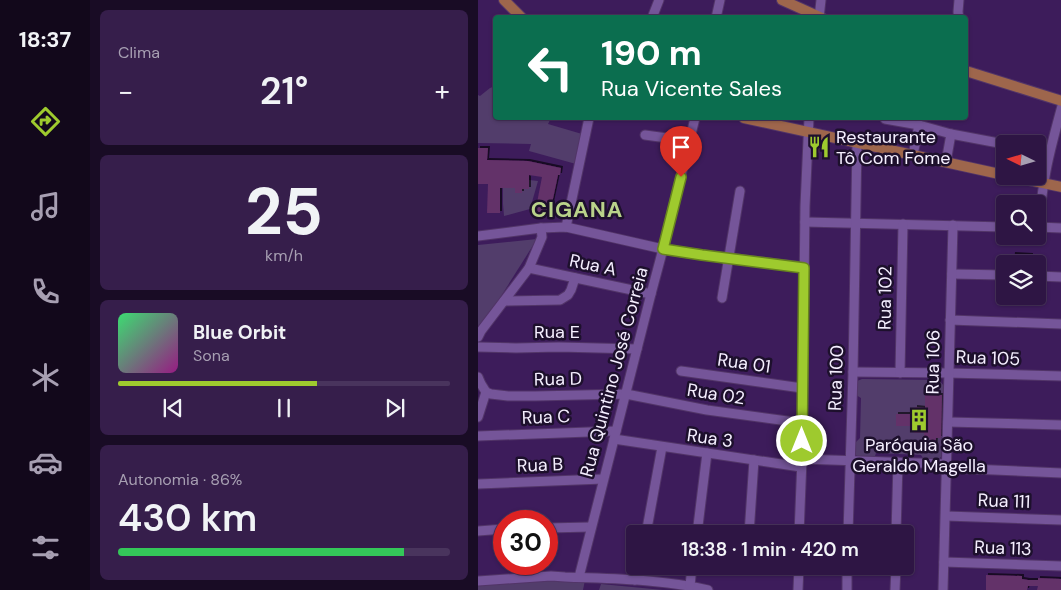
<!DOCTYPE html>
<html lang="pt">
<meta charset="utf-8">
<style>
body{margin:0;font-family:"DM Sans",sans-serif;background:#361e4b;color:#f1f3f6;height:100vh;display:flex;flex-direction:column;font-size:19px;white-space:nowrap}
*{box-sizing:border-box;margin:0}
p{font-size:16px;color:#a79fb2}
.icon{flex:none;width:28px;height:28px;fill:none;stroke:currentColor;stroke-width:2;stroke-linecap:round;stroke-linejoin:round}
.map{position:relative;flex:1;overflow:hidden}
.sheet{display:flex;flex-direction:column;gap:10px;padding:10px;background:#190c25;width:388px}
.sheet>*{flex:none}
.guide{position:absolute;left:15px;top:15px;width:475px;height:105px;border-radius:5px;box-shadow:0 1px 4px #0004,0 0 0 1px #49345d;background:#0b6e4f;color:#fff;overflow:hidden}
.needle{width:32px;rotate:275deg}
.buttons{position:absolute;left:518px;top:135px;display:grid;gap:10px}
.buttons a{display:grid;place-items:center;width:50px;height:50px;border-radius:5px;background:#2e1544;box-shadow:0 1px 4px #0004,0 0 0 1px #49345d;font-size:25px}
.speed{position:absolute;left:15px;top:510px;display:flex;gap:10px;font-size:25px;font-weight:700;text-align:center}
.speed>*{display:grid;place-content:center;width:65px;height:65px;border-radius:50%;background:#2e1544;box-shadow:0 1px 4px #0004,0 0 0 1px #49345d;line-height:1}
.speed .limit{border:8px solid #d22;background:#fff;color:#111}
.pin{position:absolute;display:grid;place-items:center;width:42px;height:42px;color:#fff;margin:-51px -21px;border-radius:50% 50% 50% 0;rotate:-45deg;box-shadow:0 0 5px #0007}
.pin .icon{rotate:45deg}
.me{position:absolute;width:55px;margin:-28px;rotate:0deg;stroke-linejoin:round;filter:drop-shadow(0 0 4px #0008)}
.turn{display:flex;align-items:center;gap:18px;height:105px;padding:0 25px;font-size:22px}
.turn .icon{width:65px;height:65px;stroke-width:2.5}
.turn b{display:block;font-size:35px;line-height:42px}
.big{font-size:38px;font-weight:600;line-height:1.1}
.sheet .tile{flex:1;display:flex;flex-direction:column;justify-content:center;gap:8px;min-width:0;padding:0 18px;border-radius:8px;background:#361e4b}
.sheet .dial{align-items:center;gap:0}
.dial b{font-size:65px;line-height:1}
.song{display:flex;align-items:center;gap:15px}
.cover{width:60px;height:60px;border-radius:8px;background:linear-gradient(135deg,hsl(140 70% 55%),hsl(310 70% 35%))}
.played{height:5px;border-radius:2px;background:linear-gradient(90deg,#9eca2e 60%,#49345d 60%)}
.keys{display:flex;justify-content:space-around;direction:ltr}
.heat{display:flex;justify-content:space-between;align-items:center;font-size:28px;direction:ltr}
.charge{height:8px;border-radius:4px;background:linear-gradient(90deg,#34c759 86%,#49345d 0)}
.trip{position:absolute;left:148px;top:525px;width:288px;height:50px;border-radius:5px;background:#2e1544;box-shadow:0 1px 4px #0004,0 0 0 1px #49345d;font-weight:600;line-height:50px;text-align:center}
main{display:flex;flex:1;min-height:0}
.tab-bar{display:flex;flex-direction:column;width:90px;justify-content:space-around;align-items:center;background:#12081b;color:#a79fb2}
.tab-bar .icon{width:35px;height:35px}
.tab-bar .selected{color:#9eca2e}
.tab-bar b{font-size:22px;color:#f1f3f6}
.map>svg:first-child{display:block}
</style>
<main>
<nav class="tab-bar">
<b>18:37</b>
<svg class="icon selected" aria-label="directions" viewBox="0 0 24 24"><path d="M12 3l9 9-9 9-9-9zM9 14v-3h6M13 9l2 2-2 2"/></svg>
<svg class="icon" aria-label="music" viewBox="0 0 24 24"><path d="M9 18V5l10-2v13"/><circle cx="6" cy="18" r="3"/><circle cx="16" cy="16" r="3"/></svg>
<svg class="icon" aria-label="phone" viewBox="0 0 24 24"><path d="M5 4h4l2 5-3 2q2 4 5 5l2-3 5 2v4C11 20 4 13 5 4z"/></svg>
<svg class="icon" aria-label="climate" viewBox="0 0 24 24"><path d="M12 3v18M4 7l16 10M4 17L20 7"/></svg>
<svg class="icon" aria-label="car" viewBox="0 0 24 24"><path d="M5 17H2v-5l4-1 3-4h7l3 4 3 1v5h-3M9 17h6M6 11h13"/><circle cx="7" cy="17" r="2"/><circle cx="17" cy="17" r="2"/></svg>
<svg class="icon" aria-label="filters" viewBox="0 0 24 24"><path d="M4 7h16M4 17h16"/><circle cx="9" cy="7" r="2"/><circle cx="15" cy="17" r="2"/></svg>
</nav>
<section class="sheet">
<div class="tile"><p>Clima</p>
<div class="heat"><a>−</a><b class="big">21°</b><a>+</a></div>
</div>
<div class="tile dial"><b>25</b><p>km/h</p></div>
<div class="tile">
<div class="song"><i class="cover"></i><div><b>Blue Orbit</b><p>Sona</p></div></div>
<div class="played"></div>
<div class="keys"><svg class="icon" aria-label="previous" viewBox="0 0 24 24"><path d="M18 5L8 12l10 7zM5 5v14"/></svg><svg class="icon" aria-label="pause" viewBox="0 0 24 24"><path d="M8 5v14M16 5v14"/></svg><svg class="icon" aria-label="next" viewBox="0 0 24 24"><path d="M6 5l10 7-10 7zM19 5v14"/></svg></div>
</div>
<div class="tile"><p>Autonomia · 86%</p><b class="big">430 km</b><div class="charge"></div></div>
</section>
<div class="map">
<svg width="584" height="590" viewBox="0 0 584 590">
<defs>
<filter id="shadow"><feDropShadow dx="2" dy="-2" stdDeviation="0" flood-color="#0009"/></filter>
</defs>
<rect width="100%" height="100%" fill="#3d1c5b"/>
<!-- green -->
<g fill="#523d6b">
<path d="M17,86L18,118H73L70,124L104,134L98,164L51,151L53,144L0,143V95L2,96L12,88Z"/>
<path d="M25,177L60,181L52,209L26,216L25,204Z"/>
<path d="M59,239L3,328L0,332V245Z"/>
<path d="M384,379L461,380L466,386L463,457L458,461H447L443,455L398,453L396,459H383L378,455V442L382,438L383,398L378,395L379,381Z"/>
<path d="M89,579L107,580L105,590H0V583Z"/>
<path d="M123,584L185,590H121Z"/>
</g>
<!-- building -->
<g fill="#643069" filter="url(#shadow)">
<path d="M336,140L352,144L335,157Z"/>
<path d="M0,148H10L9,160L50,161L83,168L82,175H80L72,213L67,212V215L57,213L64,177L51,175V189H44V193H37V188H22V213H9L10,184H0Z"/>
<path d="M535,254L553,255V264H534Z"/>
<path d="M452,386L459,387L458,395H464L463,438H458L457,452H451L452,438L446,437V433H436V426H418V414H437V407L447,408V395H452Z"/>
<path d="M508,575L544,576V579L550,580H560V578L584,579V590H559L560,586H550L549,590H508Z"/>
</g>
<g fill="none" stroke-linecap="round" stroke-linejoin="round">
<!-- minor casing -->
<g stroke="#523568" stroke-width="11">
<g id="minor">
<path d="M481,0L480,12L481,18"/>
<path d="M174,18L181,0"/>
<path d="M238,18L242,0"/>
<path d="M341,18L343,0"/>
<path d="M407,119L441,125L473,134L526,144"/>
<path d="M167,135L211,141"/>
<path d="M435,155L441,125"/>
<path d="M468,162L473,134"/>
<path d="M327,222L526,227"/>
<path d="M88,227L111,118"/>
<path d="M559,227L584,228"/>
<path d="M562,227C562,186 573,146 584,106"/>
<path d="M0,236L63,228L88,227L185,249L210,253L326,267"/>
<path d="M51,268L173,294"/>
<path d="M474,274L526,275"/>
<path d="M559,276L584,277"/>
<path d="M244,298L262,191"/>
<path d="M26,301L82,300L90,295L93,290L97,278"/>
<path d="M472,320L584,324"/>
<path d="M0,337L3,331L51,268L64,237L63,228"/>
<path d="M0,347L38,348L81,347L159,349"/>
<path d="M203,371L324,388"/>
<path d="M375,372L470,373L584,376"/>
<path d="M422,373L425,224"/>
<path d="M0,377L3,384L8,392L13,394L30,396H57L148,394L229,410L324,423"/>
<path d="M0,417L8,392"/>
<path d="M470,422L584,425"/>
<path d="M0,436L138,431"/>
<path d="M136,439L323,467"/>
<path d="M324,459L469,464"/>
<path d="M469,468L584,473"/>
<path d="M0,484L125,479"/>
<path d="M468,516L584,520"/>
<path d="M69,528L113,527"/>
<path d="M0,531L26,529"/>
<path d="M168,534L184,447"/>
<path d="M219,534L229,453"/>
<path d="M271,534L276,460"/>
<path d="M321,534L324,459L327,206L331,118"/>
<path d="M370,534L375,372L379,143"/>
<path d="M418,534L420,462"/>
<path d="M466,562L584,566"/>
<path d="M101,577L173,294L185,249L217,118"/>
<path d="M157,580L160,566"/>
<path d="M0,581L73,576L87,577C134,579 184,579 230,590"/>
<path d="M212,586L214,566"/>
<path d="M320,590L321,566"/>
<path d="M369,590V566"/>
<path d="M417,590L418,566"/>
<path d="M465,590C468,468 472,347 475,225"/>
</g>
</g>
<!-- major casing -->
<g stroke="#523568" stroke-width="12">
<g id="major">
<path d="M26,0L44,18"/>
<path d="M304,0L344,18"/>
<path d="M488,71L584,101"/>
<path d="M266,118L526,175"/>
<path d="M531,176L584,187"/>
</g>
</g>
<!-- minor -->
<use href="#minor" stroke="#755599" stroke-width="9"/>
<!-- major -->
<use href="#major" stroke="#9e664c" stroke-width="10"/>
</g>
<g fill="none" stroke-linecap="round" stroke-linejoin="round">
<!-- route casing -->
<g stroke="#67831e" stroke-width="12">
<path id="route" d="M203,177L185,249L224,255L326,268L324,441"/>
</g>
<!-- route -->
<use href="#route" stroke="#9eca2e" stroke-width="9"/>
</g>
<!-- icons -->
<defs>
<g id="restaurant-bare" transform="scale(1.725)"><path d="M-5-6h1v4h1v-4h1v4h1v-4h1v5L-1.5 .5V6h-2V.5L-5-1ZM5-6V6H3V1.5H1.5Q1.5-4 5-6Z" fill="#9eca2e" stroke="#1d102c" stroke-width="2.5" paint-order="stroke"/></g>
<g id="building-bare" transform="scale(1.725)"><path d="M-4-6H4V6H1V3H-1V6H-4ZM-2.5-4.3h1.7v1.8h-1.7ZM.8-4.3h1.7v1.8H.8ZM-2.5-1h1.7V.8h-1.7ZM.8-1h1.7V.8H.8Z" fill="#9eca2e" stroke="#1d102c" stroke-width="2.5" paint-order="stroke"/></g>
</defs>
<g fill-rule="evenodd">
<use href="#restaurant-bare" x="341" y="147"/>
<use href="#building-bare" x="441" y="420"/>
</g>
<g text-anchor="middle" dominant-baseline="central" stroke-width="5" stroke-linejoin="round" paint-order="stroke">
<!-- poi labels -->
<g font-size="18" fill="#f5efff" stroke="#1d102c" text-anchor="start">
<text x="358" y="137">Restaurante<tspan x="358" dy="21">Tô Com Fome</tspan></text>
<text x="441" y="445" text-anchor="middle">Paróquia São<tspan x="441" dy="21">Geraldo Magella</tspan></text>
</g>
<!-- street labels -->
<g font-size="18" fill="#f5efff" stroke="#1d102c">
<text transform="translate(115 265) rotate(12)">Rua A</text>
<text transform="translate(407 298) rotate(-89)">Rua 102</text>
<text x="79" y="332">Rua E</text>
<text transform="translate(510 358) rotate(2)">Rua 105</text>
<text transform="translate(455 362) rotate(-89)">Rua 106</text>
<text transform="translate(266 363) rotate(8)">Rua 01</text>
<text transform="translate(136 372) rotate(-75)">Rua Quintino José Correia</text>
<text transform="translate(358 378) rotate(-88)">Rua 100</text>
<text transform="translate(80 379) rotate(-1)">Rua D</text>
<text transform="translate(238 394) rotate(9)">Rua 02</text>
<text transform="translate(68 417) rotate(-2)">Rua C</text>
<text transform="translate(232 438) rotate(8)">Rua 3</text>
<text transform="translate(62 465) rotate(-2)">Rua B</text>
<text transform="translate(526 501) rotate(2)">Rua 111</text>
<text transform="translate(525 548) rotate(2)">Rua 113</text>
</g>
<!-- district labels -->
<g font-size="22" font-weight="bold" letter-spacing="1" fill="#b9d38a" stroke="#1d102c">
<text x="99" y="209">CIGANA</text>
</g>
</g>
</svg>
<div class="buttons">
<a><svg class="needle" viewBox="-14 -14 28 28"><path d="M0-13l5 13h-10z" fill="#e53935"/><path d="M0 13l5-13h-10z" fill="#a79fb2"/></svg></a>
<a><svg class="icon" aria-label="search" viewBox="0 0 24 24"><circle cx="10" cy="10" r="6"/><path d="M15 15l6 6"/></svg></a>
<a><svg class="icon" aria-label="layers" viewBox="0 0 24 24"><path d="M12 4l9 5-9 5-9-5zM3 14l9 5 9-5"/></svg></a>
</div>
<div class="speed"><div class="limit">30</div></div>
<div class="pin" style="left:203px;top:177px;background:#d93025"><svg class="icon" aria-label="arrive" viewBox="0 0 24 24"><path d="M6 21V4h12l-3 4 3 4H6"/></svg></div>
<svg class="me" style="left:324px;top:441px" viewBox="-20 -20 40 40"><circle r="17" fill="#9eca2e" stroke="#fff" stroke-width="3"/><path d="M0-11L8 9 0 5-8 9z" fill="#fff"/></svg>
<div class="trip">18:38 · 1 min · 420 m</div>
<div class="guide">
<div class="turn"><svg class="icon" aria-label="left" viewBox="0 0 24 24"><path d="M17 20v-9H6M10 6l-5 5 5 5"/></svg><div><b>190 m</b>Rua Vicente Sales</div></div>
</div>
</div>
</main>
